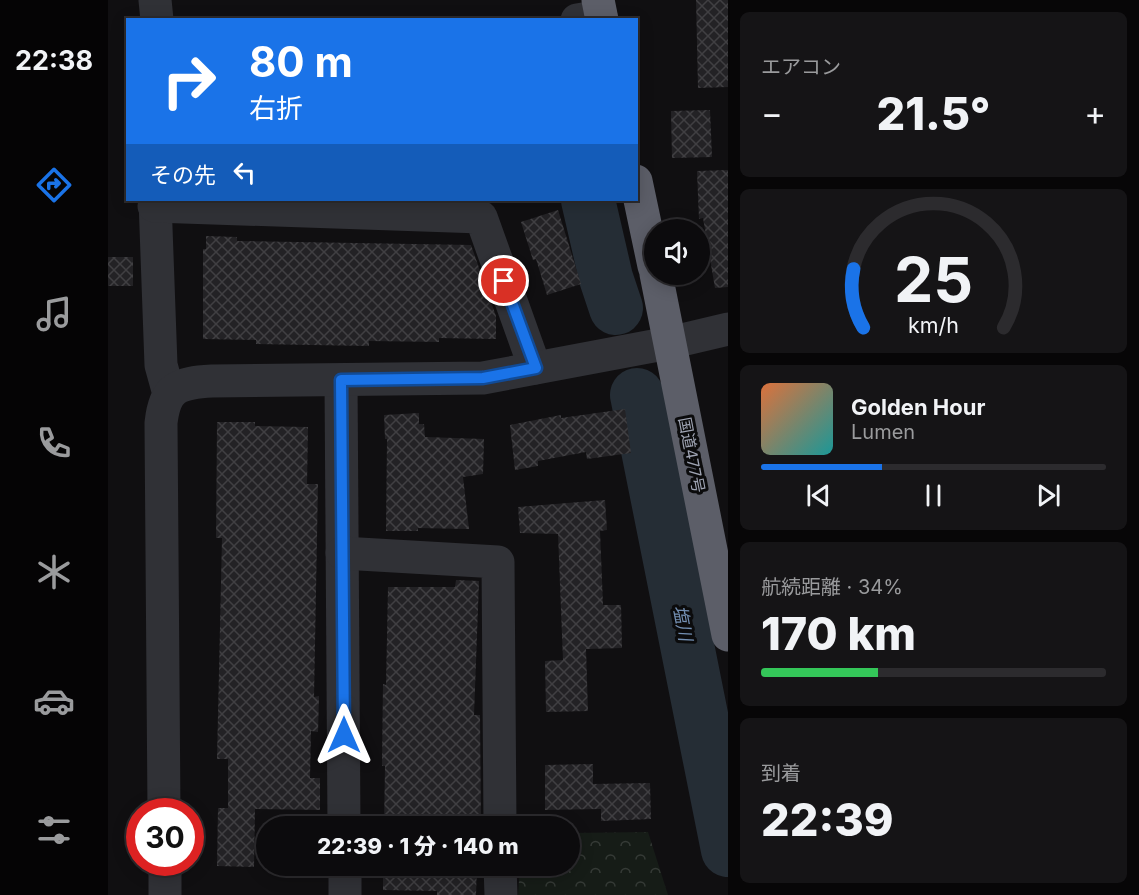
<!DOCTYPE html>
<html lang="ja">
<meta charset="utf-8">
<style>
body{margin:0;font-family:Inter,"Noto Sans JP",sans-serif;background:#151416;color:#f1f3f6;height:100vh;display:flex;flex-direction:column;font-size:22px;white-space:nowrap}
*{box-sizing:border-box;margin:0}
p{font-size:20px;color:#9a9b9d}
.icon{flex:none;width:33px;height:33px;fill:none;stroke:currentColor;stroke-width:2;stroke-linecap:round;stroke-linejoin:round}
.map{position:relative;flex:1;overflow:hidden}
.sheet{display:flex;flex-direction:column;gap:12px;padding:12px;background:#070607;width:411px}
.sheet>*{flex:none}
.hud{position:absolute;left:18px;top:18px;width:512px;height:183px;border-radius:0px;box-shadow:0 3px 15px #0003,0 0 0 2px #2c2b2e;background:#1a73e8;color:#fff;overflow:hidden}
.buttons{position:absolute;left:536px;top:219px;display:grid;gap:12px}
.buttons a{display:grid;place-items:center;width:66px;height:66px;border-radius:50%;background:#0c0b0d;box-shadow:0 3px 15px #0003,0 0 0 2px #2c2b2e;font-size:30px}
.speed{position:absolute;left:18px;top:798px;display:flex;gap:12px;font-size:30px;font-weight:700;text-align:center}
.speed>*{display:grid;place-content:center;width:78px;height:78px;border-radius:50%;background:#0c0b0d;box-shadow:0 3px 15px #0003,0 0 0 2px #2c2b2e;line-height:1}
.speed .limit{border:9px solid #d22;background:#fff;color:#111}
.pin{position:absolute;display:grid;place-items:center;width:51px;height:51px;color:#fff;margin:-26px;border:3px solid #fff;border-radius:50%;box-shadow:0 2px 6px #0007}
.me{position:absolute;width:66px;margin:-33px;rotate:0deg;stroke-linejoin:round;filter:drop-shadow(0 0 4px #0008)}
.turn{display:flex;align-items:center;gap:21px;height:126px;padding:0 24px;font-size:27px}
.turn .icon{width:78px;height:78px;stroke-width:2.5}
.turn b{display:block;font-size:42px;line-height:51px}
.then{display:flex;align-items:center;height:57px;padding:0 24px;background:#0003;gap:12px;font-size:22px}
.big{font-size:45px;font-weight:800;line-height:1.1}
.sheet .tile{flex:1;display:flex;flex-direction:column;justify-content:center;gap:9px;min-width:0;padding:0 21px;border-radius:9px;background:#151416}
.sheet .dial{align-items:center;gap:0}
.dial svg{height:156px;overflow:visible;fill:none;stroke:#2c2b2e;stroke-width:7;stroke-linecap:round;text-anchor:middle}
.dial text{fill:#f1f3f6;stroke:none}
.song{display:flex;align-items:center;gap:18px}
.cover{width:72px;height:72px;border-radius:9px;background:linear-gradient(135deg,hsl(20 70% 55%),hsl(180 70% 35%))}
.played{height:6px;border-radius:3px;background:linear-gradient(90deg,#1a73e8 35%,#2c2b2e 35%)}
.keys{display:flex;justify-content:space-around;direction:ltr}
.heat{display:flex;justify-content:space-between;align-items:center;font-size:33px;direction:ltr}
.charge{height:9px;border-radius:4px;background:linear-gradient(90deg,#34c759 34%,#2c2b2e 0)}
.trip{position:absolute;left:148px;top:816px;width:324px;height:60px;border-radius:30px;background:#0c0b0d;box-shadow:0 3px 15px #0003,0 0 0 2px #2c2b2e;font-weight:800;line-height:60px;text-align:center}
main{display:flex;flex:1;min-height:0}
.dock{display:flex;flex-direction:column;width:108px;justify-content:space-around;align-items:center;background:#050405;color:#9a9b9d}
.dock .icon{width:42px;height:42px}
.dock .selected{color:#1a73e8}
.dock b{font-size:27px;color:#f1f3f6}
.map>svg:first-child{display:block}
</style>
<main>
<nav class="dock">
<b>22:38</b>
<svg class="icon selected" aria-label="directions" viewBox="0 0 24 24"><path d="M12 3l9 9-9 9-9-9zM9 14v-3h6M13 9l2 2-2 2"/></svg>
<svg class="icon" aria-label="music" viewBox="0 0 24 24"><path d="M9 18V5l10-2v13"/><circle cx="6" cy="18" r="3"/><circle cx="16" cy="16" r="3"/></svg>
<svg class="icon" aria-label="phone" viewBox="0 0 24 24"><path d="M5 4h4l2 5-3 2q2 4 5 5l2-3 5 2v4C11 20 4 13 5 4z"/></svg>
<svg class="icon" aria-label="climate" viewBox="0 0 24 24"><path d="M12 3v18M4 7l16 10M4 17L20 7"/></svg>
<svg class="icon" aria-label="car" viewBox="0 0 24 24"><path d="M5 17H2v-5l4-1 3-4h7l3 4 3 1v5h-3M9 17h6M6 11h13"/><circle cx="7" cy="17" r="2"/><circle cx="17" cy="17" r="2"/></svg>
<svg class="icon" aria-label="filters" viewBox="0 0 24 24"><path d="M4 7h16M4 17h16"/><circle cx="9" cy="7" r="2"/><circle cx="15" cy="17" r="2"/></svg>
</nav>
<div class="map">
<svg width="620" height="895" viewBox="0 0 620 895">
<defs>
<pattern id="park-crowns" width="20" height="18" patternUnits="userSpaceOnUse" patternTransform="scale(1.5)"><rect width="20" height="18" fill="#161c17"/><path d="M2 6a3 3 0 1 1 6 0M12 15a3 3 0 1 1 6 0" fill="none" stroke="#353a36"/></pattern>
<pattern id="building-cross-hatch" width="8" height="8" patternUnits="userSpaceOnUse" patternTransform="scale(1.5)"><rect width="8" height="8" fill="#232225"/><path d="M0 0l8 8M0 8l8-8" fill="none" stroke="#403f42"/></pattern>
</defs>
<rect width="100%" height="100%" fill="#100f11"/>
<!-- park -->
<path fill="url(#park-crowns)" d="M540,832L560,895H410L412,866H462V833Z"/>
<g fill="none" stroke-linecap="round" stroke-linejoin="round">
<!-- river -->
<g stroke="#252d35" stroke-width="54">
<path d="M480,200L498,278L508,308"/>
<path d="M529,395L620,850"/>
</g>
</g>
<!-- building -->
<g fill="url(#building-cross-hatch)">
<path d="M588,0H620V87L590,88Z"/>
<path d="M602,110L604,157L564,158L563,111Z"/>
<path d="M620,170V287L607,288L595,218L591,219L589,171Z"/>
<path d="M450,210L473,284L439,295L428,259L425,260L413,222Z"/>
<path d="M98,236L129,237V241L363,245L388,316V339L331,338V342L261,341V346L148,344V340L95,339V249H98Z"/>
<rect x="0" y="257" width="25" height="29"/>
<path d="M517,409L523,453L479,459L478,452L430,461V466L407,470L402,425L453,415V418Z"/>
<path d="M311,413V424H316L317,437L376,439L375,474L355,477L361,529L310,528V531H278L279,439H277L276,415Z"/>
<path d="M109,422H147V426L200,427L199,484H210L206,697L211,696L210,732L203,731L202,778H212V810L147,809L146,867L109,866L110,808H120V759H109L114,538H108Z"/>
<path d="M497,500L499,530L492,531L495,605H513L514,648L478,649L480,711L438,712L437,661L455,660L450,534L412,533L410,507Z"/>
<path d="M348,580L371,581L366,715H372L373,826H276L277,766H274L275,684L278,685L280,587H347Z"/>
<path d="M485,764V784L542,783L543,819L493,821V809L437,810V765Z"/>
<path d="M275,866H369L368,895H329V891L275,890Z"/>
</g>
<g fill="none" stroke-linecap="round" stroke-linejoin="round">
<!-- minor -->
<g stroke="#303136" stroke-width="33">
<path d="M47,0L49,20"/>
<path d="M469,20L493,16"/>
<path d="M47,200L53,365L61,394"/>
<path d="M46,206L373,217L427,368"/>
<path d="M233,380L236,826"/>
<path d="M234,553L390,562L392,826"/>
<path d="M56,812L53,423C57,387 70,383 104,381L375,378L561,343L620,329"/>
<path d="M57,862V895"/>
<path d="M237,866V895"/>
<path d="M392,866L393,895"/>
</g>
<!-- highway -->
<g stroke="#5c5e68" stroke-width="33">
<path d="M490,0L494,20"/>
<path d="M528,181L546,266"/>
<path d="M548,274L620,635"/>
</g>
</g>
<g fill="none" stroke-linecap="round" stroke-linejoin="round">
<!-- route casing -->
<g stroke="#114b97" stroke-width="15">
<path id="route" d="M236,735L233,380L375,378L428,368L396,281"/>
</g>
<!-- route -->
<use href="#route" stroke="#1a73e8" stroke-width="10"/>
</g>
<g text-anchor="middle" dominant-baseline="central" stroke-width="6" stroke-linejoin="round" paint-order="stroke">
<!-- street labels -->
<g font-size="16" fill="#9fa4b3" stroke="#0b0b0c">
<text transform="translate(584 455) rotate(79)">国道477号</text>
</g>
<!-- water labels -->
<g font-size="18" font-style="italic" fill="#738fb2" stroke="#0b0b0c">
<text transform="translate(575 623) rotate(79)">塩川</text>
</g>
</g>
</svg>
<div class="buttons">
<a><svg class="icon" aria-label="sound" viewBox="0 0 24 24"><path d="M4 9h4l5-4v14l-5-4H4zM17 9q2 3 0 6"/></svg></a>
</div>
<div class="speed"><div class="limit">30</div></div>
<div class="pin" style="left:396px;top:281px;background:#d93025"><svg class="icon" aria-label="arrive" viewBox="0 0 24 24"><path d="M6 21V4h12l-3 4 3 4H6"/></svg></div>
<svg class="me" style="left:236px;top:735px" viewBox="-20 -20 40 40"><path d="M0-17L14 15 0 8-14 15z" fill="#1a73e8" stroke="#fff" stroke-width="4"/></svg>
<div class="trip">22:39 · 1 分 · 140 m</div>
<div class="hud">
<div class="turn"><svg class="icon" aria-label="right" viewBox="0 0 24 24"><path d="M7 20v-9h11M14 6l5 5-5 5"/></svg><div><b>80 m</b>右折</div></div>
<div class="then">その先<svg class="icon" aria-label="left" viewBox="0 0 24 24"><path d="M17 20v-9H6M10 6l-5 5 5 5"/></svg></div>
</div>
</div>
<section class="sheet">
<div class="tile"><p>エアコン</p>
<div class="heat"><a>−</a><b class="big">21.5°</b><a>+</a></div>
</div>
<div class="tile dial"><svg viewBox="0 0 100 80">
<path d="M14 69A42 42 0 1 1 86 69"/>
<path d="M14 69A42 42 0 0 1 9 39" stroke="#1a73e8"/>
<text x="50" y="56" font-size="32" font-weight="700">25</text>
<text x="50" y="72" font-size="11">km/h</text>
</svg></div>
<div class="tile">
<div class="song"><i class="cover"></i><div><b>Golden Hour</b><p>Lumen</p></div></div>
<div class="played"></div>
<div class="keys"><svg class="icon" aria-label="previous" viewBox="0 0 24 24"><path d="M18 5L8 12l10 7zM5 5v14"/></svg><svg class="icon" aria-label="pause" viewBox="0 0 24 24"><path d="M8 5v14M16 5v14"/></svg><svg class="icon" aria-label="next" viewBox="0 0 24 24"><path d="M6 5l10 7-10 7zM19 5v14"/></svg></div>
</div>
<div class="tile"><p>航続距離 · 34%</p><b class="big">170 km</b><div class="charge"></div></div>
<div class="tile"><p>到着</p><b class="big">22:39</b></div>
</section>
</main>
